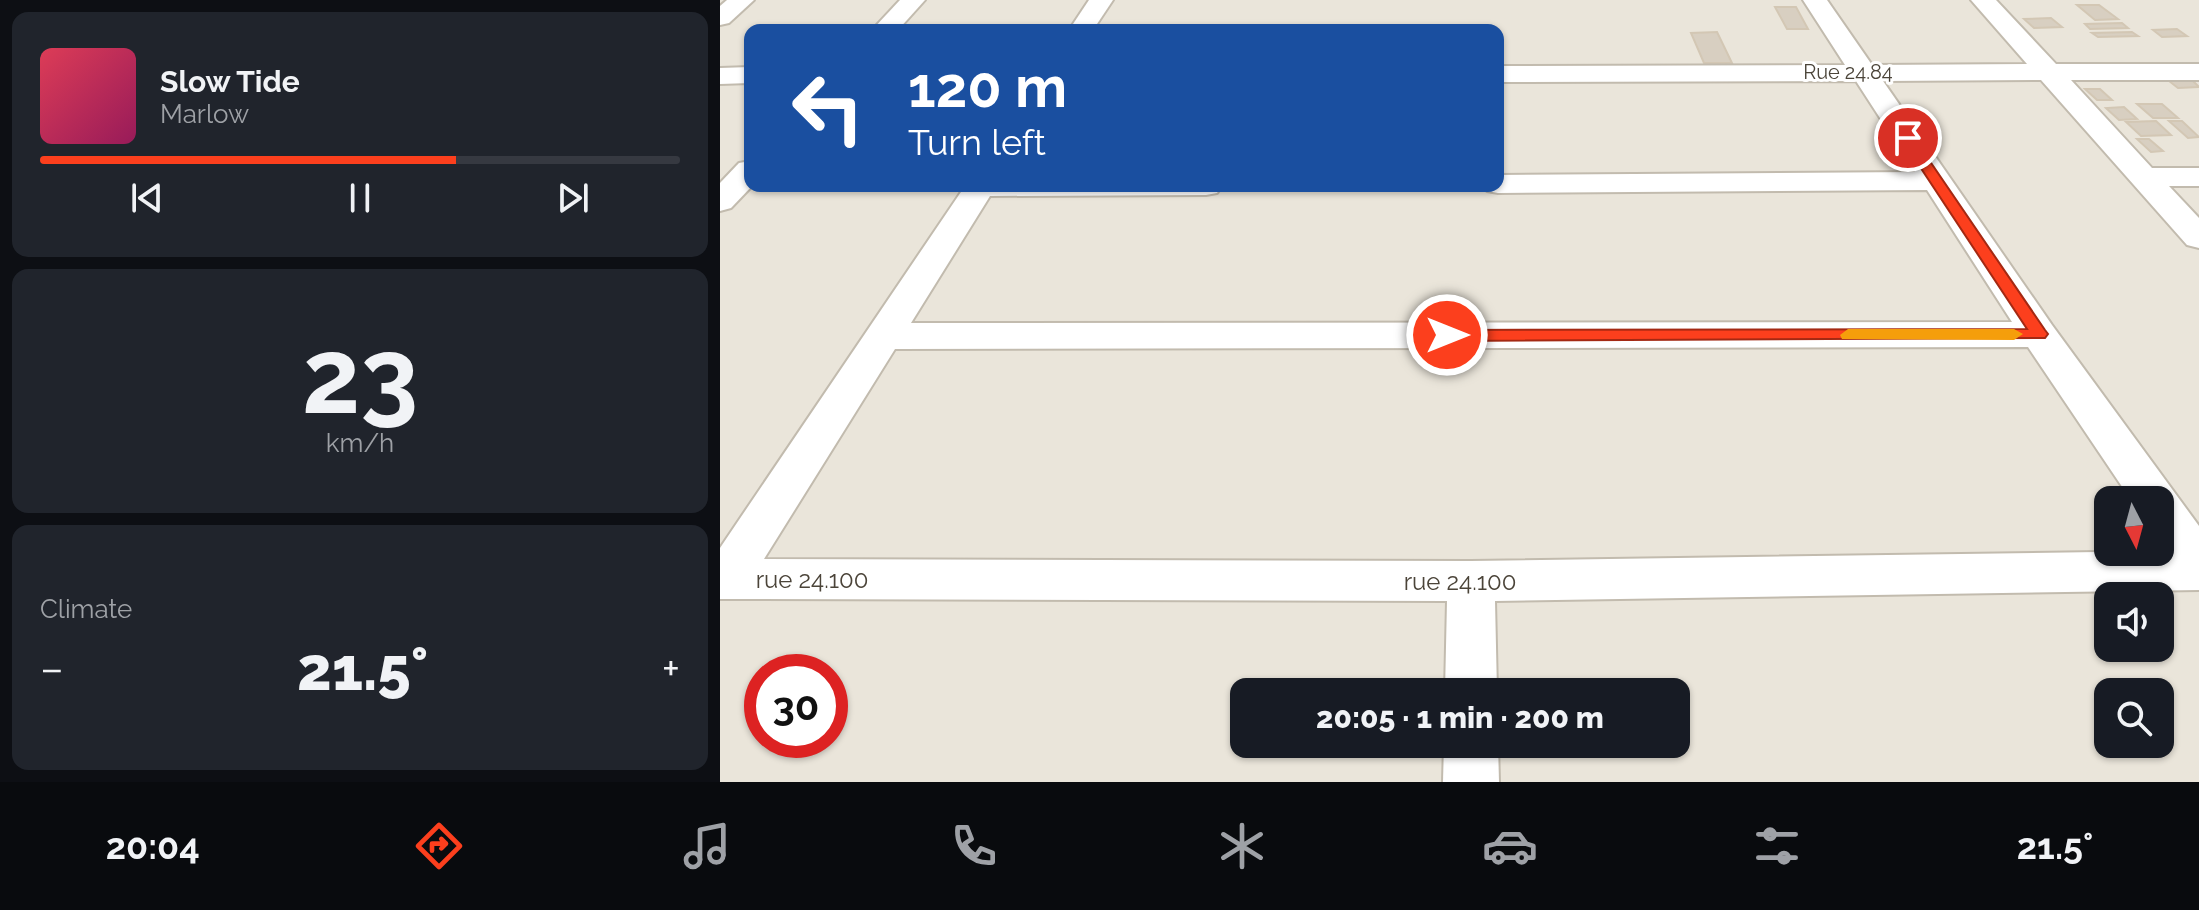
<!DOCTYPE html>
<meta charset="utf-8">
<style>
body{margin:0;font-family:Raleway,sans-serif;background:#20242c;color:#f1f3f6;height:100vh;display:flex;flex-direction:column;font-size:30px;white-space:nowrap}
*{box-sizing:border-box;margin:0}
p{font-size:26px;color:#9ea1a6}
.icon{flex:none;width:44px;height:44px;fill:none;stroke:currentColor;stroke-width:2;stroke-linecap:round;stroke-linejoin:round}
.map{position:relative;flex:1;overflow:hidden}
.drawer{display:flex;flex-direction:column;gap:12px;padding:12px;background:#0d0f14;width:720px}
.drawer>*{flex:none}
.hud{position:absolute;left:24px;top:24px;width:760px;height:168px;border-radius:16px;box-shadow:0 2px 6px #0004;background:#1a4fa0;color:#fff;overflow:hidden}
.needle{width:52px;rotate:174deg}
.tools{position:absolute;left:1374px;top:486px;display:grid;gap:16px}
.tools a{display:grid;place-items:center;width:80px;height:80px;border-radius:16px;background:#171b24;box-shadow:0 2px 6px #0004;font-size:40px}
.speed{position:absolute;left:24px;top:654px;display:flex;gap:16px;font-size:40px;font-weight:700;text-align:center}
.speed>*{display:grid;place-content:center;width:104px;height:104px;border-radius:50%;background:#171b24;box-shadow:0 2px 6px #0004;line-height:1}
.speed .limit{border:12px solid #d22;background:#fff;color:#111}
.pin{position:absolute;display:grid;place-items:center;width:68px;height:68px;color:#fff;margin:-34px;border:4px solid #fff;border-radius:50%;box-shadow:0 2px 8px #0007}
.me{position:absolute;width:88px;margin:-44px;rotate:90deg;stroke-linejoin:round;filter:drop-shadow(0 0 6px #0008)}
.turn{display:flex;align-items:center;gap:28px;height:168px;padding:0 32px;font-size:36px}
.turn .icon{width:104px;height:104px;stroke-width:2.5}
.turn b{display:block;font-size:56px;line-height:68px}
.big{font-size:60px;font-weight:800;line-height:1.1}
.drawer .tile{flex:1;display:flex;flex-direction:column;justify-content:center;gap:12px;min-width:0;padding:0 28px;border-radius:16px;background:#20242c}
.drawer .dial{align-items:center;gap:0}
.dial b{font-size:104px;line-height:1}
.song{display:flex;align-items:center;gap:24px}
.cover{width:96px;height:96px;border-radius:12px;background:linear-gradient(135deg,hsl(350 70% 55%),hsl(330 70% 35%))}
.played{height:8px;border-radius:4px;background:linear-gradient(90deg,#fc3f1d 65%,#363941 65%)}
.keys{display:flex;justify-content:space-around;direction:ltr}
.heat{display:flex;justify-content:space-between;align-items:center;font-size:44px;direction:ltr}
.trip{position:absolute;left:510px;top:678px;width:460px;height:80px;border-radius:16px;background:#171b24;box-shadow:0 2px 6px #0004;font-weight:800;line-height:80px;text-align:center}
.tabs{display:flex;height:128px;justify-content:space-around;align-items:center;background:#090b0e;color:#9ea1a6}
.tabs .icon{width:56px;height:56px}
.tabs .on{color:#fc3f1d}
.tabs b{font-size:36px;color:#f1f3f6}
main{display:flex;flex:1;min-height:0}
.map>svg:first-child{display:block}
</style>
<main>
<section class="drawer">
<div class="tile">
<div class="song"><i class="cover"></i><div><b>Slow Tide</b><p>Marlow</p></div></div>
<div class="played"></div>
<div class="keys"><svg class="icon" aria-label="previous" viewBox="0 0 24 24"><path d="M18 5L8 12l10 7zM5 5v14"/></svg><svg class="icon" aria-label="pause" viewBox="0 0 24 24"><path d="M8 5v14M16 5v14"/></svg><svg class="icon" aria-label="next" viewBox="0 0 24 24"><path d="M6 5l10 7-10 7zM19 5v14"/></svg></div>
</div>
<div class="tile dial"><b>23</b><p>km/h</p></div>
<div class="tile"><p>Climate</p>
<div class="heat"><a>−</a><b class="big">21.5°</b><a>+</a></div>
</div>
</section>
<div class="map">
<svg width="1479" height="782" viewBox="0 0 1479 782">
<rect width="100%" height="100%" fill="#f6f3ec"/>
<!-- residential -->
<path fill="#eae5da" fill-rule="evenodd" d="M0,0H1479V782H0ZM30,30H778V186H30ZM1388,500H1440V552H1388ZM1388,596H1440V648H1388ZM42,672H110V740H42ZM524,692H956V744H524ZM1388,692H1440V744H1388Z"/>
<!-- building -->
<g fill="#d8cfc1" stroke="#d3c7b4" stroke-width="2">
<path d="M1357,5H1379L1398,19L1375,20Z"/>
<path d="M1055,7H1076L1088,29H1067Z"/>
<path d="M1331,18L1342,27L1314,28L1304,19Z"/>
<path d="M1402,23L1408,28L1370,29L1365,24Z"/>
<path d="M1457,29L1467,36L1442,37L1433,30Z"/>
<path d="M997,32L1012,63H984L971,33Z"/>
<path d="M1412,32L1418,36L1378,37L1372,33Z"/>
<path d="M1472,80L1479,87L1458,88L1449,81Z"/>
<path d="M1365,89H1380L1392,100H1377Z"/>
<path d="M1417,104H1442L1458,118H1433Z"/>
<path d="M1404,107L1417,119L1399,120L1386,108Z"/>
<path d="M1436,121L1451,135L1421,136L1406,122Z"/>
<path d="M1449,121H1462L1479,137L1468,138Z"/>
<path d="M1417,139H1429L1443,151L1431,152Z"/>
</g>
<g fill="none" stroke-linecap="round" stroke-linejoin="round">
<!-- minor casing -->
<g stroke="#c2bbae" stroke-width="4">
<g id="minor">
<path d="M7,0H34L9,23L0,25V6Z"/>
<path d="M180,0H205L178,30H152Z"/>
<path d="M369,0H393L373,30H349Z"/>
<path d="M1083,0H1107L1152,65L1307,64L1251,0H1276L1336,64H1479V80H1351L1432,168H1479V186H1449L1479,218V248L1467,245L1321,80L1163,81L1332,325L1479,526V590L775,601L777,692H725L727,601L0,599V548L245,186H502L497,193L486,195L270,196L191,323L1292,322L1207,190L778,193L767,191L764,186H778V175L1195,172L1136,81L778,82V66L1125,65ZM1308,347L1411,500H1440V543L1445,551L751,561L44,559L175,349Z"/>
<path d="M30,67V83L0,84V68Z"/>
<path d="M30,161L32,186L11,208L0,211V183L19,163Z"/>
<path d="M724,744H778L779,782H723Z"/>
</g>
</g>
<!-- minor -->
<use href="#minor" fill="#fff" fill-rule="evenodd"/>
</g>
<!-- route -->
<path fill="#fc3f1d" stroke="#a42913" stroke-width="2" d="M1183,135H1192L1325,330L1328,334L1325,338L727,341L718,335L727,330L1307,329L1181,138Z"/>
<!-- slow -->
<path fill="#f59e0b" d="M1128,329H1294L1303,334L1294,340L1122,339L1120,335Z"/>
<g text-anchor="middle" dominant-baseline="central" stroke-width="6" stroke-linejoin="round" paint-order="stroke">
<!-- far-street labels -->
<g font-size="20" fill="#4b4439" stroke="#fff">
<text x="1128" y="72">Rue 24.84</text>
</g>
<!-- street labels -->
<g font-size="24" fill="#4b4439" stroke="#fff">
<text x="92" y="579">rue 24.100</text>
<text x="740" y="581">rue 24.100</text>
</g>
</g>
</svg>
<div class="tools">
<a><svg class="needle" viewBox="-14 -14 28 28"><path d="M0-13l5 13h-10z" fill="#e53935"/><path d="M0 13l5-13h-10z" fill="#9ea1a6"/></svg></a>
<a><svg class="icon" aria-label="sound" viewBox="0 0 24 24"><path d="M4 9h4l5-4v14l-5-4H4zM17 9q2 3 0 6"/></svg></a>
<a><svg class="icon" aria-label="search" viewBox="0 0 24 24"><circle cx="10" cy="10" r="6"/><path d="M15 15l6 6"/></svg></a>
</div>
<div class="speed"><div class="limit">30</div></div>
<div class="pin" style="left:1188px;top:138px;background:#d93025"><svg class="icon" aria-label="arrive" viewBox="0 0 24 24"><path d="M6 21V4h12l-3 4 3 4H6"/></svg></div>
<svg class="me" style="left:727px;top:335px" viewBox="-20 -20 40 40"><circle r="17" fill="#fc3f1d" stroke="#fff" stroke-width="3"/><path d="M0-11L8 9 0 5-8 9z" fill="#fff"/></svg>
<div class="trip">20:05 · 1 min · 200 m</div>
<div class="hud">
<div class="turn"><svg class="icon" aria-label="left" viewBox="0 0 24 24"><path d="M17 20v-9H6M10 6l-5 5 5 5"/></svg><div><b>120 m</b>Turn left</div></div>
</div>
</div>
</main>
<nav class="tabs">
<b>20:04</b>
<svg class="icon on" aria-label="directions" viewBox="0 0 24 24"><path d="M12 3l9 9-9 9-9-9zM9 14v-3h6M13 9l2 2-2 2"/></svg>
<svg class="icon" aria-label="music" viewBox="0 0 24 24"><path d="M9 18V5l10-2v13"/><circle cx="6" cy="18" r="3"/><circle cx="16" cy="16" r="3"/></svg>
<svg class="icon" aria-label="phone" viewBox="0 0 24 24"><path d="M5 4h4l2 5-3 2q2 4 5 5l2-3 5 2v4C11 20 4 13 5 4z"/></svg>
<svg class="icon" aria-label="climate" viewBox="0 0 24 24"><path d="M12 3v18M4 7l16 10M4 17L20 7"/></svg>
<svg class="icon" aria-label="car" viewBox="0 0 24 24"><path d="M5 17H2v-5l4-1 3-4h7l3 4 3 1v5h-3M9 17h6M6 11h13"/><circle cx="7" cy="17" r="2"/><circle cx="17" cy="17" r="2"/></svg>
<svg class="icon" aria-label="filters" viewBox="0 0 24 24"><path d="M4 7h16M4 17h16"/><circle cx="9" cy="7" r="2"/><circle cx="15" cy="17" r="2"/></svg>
<b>21.5°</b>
</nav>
